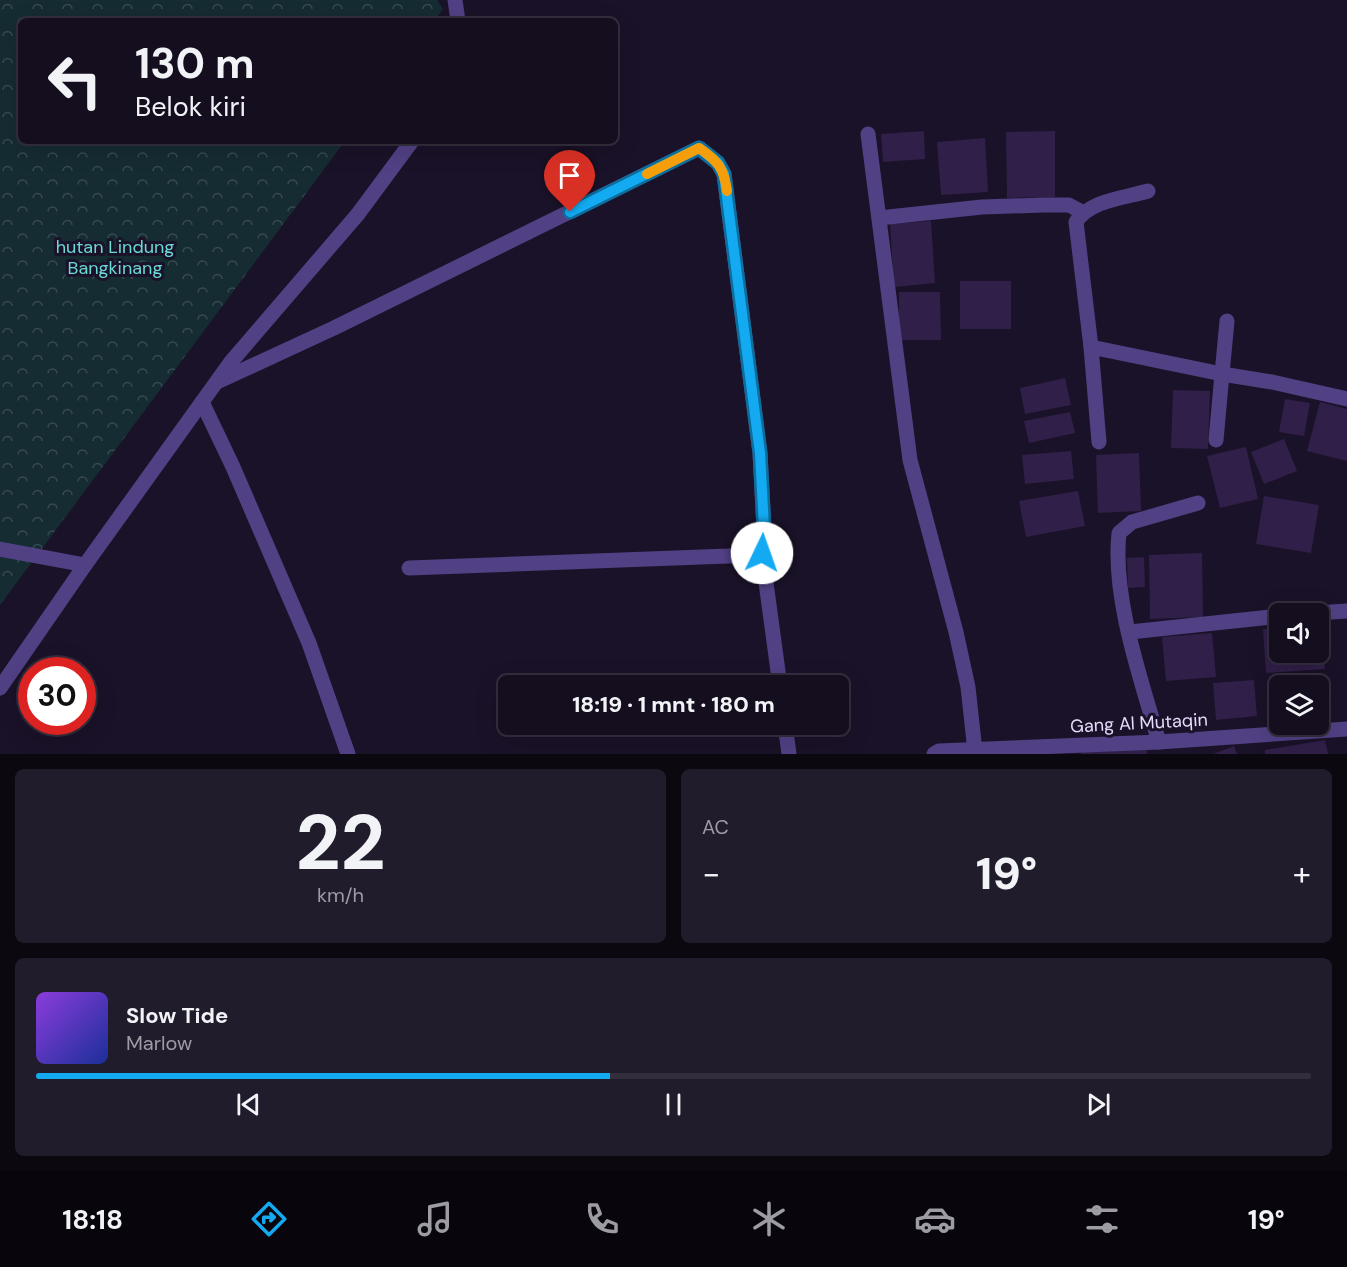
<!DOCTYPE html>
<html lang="id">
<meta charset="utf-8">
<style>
body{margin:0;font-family:"DM Sans",sans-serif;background:#211c2b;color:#f1f3f6;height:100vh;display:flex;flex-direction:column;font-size:22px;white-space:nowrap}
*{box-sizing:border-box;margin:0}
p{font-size:20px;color:#9d9ca4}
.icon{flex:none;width:33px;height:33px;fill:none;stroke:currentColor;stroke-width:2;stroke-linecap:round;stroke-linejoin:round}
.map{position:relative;height:754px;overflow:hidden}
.details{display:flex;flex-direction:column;gap:15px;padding:15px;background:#0b0810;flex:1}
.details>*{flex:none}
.guide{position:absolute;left:18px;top:18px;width:600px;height:126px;border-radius:9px;box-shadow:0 6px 24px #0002,0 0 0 2px #332e3c;background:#140e1e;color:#f1f3f6;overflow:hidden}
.buttons{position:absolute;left:1269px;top:603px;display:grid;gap:12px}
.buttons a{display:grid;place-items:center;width:60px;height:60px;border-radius:9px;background:#140e1e;box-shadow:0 6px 24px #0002,0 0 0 2px #332e3c;font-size:30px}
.speed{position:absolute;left:18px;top:657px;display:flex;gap:12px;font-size:30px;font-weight:700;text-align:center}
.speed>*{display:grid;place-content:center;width:78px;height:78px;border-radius:50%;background:#140e1e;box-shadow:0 6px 24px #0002,0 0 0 2px #332e3c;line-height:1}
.speed .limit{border:9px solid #d22;background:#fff;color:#111}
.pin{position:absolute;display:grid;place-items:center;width:51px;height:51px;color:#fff;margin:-62px -26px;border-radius:50% 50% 50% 0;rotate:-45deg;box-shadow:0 0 6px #0007}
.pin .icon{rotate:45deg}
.me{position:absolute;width:66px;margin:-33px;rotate:3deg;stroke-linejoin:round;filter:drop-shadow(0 0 4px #0008)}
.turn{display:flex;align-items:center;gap:21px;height:126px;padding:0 18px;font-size:27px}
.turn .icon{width:78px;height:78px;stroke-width:2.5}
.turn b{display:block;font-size:42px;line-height:51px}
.big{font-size:45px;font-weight:800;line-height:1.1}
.details .widget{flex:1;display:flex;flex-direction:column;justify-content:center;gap:9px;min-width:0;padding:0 21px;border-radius:9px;background:#211c2b}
.details .dial{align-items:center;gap:0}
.dial b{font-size:78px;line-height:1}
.song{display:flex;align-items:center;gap:18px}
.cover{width:72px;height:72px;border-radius:9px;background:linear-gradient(135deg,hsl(270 70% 55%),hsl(230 70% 35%))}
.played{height:6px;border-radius:3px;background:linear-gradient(90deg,#13aaf1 45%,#332e3c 45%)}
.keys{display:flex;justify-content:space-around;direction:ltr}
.heat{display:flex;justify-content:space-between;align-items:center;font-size:33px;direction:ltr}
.details .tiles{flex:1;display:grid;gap:15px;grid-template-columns:1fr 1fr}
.widget:last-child{grid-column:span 2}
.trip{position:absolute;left:498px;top:675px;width:351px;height:60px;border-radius:9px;background:#140e1e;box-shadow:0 6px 24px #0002,0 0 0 2px #332e3c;font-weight:800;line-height:60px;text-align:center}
.tabs{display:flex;height:96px;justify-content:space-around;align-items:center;background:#08060c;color:#9d9ca4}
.tabs .icon{width:42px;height:42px}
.tabs .selected{color:#13aaf1}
.tabs b{font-size:27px;color:#f1f3f6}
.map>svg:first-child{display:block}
</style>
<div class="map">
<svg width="1347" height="754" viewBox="0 0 1347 754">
<defs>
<pattern id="forest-crowns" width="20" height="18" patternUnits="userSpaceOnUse" patternTransform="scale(1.5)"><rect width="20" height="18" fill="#152c32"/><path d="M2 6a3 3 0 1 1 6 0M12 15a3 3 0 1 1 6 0" fill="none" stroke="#374a51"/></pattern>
</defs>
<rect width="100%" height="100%" fill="#1a1228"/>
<!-- forest -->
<path fill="url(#forest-crowns)" d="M0,0H437L443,9L434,21H21V141H345L0,605Z"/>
<!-- building -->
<g fill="#301f48">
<path d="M924,131L925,159L883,162L881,134Z"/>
<path d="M1055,131V197L1007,198L1006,132Z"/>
<path d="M985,138L988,192L941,195L937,142Z"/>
<path d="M931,221L935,283L894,287L890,224Z"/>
<rect x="960" y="281" width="51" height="48"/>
<path d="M899,292H940L941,340H899Z"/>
<path d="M1065,378L1071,405L1025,414L1020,388Z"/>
<path d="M1173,390L1210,391L1208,449L1171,448Z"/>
<path d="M1285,399L1310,403L1304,436L1279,432Z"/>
<path d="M1320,402L1347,409V461L1307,451Z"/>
<path d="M1070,412L1075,433L1029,443L1024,421Z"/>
<path d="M1284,439L1297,471L1264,484L1251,452Z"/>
<path d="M1246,447L1258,499L1220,508L1207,456Z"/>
<path d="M1071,451L1074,479L1025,484L1022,455Z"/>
<path d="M1139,453L1141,511L1098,513L1096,455Z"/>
<path d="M1078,491L1085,526L1026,537L1019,501Z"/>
<path d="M1264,496L1319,505L1311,553L1256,544Z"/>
<path d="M1202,553L1203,617L1150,619L1149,555Z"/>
<path d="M1144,557L1145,587L1128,588L1127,558Z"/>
<path d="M1318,625H1322L1325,669L1266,673L1263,629L1280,628V652H1318Z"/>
<path d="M1212,633L1216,677L1166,681L1162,637Z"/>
<path d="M1254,680L1257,716L1216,720L1213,683Z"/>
<path d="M1329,683V716L1318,717V686H1296V684Z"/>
<path d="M1268,684H1280V718H1269Z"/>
<path d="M1325,740L1328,754H1265V750Z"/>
<path d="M1234,746L1237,754H1213Z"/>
<rect x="1081" y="748" width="66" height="6"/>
</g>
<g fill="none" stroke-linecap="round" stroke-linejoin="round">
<!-- minor -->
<g stroke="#514084" stroke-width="15">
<path d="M455,0L458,21"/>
<path d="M868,134L910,460L956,632L968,687L975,751"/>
<path d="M879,218L982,207L1043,205H1069L1082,212"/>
<path d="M1227,321L1222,374L1272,382L1347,399"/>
<path d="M1091,347L1076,222C1090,200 1125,198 1148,191"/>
<path d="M217,382L334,328L699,148L718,163L724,174L760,453L764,529L762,553L728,556L409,568"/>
<path d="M202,402L233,467L309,643L348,754"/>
<path d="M1099,442L1091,347L1222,374L1216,440"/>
<path d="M0,549L85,565"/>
<path d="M762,553L780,686"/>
<path d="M1301,614L1347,611"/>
<path d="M1130,632L1280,616"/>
<path d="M0,688L85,565L230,363L358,214L412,141"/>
<path d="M785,724L789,754"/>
<path d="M1159,742C1141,679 1112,598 1119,533L1132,522L1198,503"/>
<path d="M934,754L939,751L1159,742L1347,729"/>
</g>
</g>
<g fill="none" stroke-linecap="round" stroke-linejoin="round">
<!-- route casing -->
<g stroke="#0c6e9d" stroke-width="15">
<path id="route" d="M570,212L699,148L718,163L724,174L760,453L764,528L762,553"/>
</g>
<!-- route -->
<use href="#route" stroke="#13aaf1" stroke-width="10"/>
<!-- slow -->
<path stroke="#f59e0b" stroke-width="10" d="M647,174L699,148C718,161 724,168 727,191"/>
</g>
<g text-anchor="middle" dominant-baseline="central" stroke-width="6" stroke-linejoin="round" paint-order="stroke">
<!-- park labels -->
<g font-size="18" fill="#6adad6" stroke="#1a1228">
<text x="115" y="247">hutan Lindung<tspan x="115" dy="21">Bangkinang</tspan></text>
</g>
<!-- street labels -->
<g font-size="18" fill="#e6dbfd" stroke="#1a1228">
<text transform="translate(1139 723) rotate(-3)">Gang Al Mutaqin</text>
</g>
</g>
</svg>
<div class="buttons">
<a><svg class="icon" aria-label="sound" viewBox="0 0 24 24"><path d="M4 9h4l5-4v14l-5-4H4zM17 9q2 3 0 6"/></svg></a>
<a><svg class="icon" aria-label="layers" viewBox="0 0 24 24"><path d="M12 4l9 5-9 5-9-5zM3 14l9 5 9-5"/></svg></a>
</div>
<div class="speed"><div class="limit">30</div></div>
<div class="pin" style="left:570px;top:212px;background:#d93025"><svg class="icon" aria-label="arrive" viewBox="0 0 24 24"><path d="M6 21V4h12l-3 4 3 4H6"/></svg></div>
<svg class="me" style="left:762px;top:553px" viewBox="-20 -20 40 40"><circle r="19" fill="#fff"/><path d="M0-13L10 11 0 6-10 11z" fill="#13aaf1"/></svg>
<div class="trip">18:19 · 1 mnt · 180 m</div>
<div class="guide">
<div class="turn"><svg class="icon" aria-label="left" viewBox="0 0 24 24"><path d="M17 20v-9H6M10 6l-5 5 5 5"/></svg><div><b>130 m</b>Belok kiri</div></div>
</div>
</div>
<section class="details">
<div class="tiles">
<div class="widget dial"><b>22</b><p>km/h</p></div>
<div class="widget"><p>AC</p>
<div class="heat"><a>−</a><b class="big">19°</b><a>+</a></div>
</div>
<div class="widget">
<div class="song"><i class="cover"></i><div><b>Slow Tide</b><p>Marlow</p></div></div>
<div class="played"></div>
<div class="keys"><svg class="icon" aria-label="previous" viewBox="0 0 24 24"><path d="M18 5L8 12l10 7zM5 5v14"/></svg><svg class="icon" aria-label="pause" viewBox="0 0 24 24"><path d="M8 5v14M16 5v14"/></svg><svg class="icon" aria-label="next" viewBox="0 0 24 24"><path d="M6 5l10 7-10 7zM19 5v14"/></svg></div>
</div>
</div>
</section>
<nav class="tabs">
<b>18:18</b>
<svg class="icon selected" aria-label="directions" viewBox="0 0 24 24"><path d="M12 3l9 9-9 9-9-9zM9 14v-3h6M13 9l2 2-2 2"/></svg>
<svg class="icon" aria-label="music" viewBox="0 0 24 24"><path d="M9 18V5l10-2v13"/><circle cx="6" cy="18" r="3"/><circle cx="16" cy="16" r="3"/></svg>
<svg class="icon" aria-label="phone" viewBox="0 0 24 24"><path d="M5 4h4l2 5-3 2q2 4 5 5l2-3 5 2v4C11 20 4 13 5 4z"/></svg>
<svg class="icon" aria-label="climate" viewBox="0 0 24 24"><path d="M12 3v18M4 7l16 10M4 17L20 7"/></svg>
<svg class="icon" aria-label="car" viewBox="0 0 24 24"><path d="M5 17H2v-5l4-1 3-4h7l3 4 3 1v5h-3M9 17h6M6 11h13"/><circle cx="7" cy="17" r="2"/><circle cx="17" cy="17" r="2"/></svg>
<svg class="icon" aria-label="filters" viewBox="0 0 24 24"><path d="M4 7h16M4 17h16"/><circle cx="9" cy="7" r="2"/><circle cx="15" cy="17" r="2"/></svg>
<b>19°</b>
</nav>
